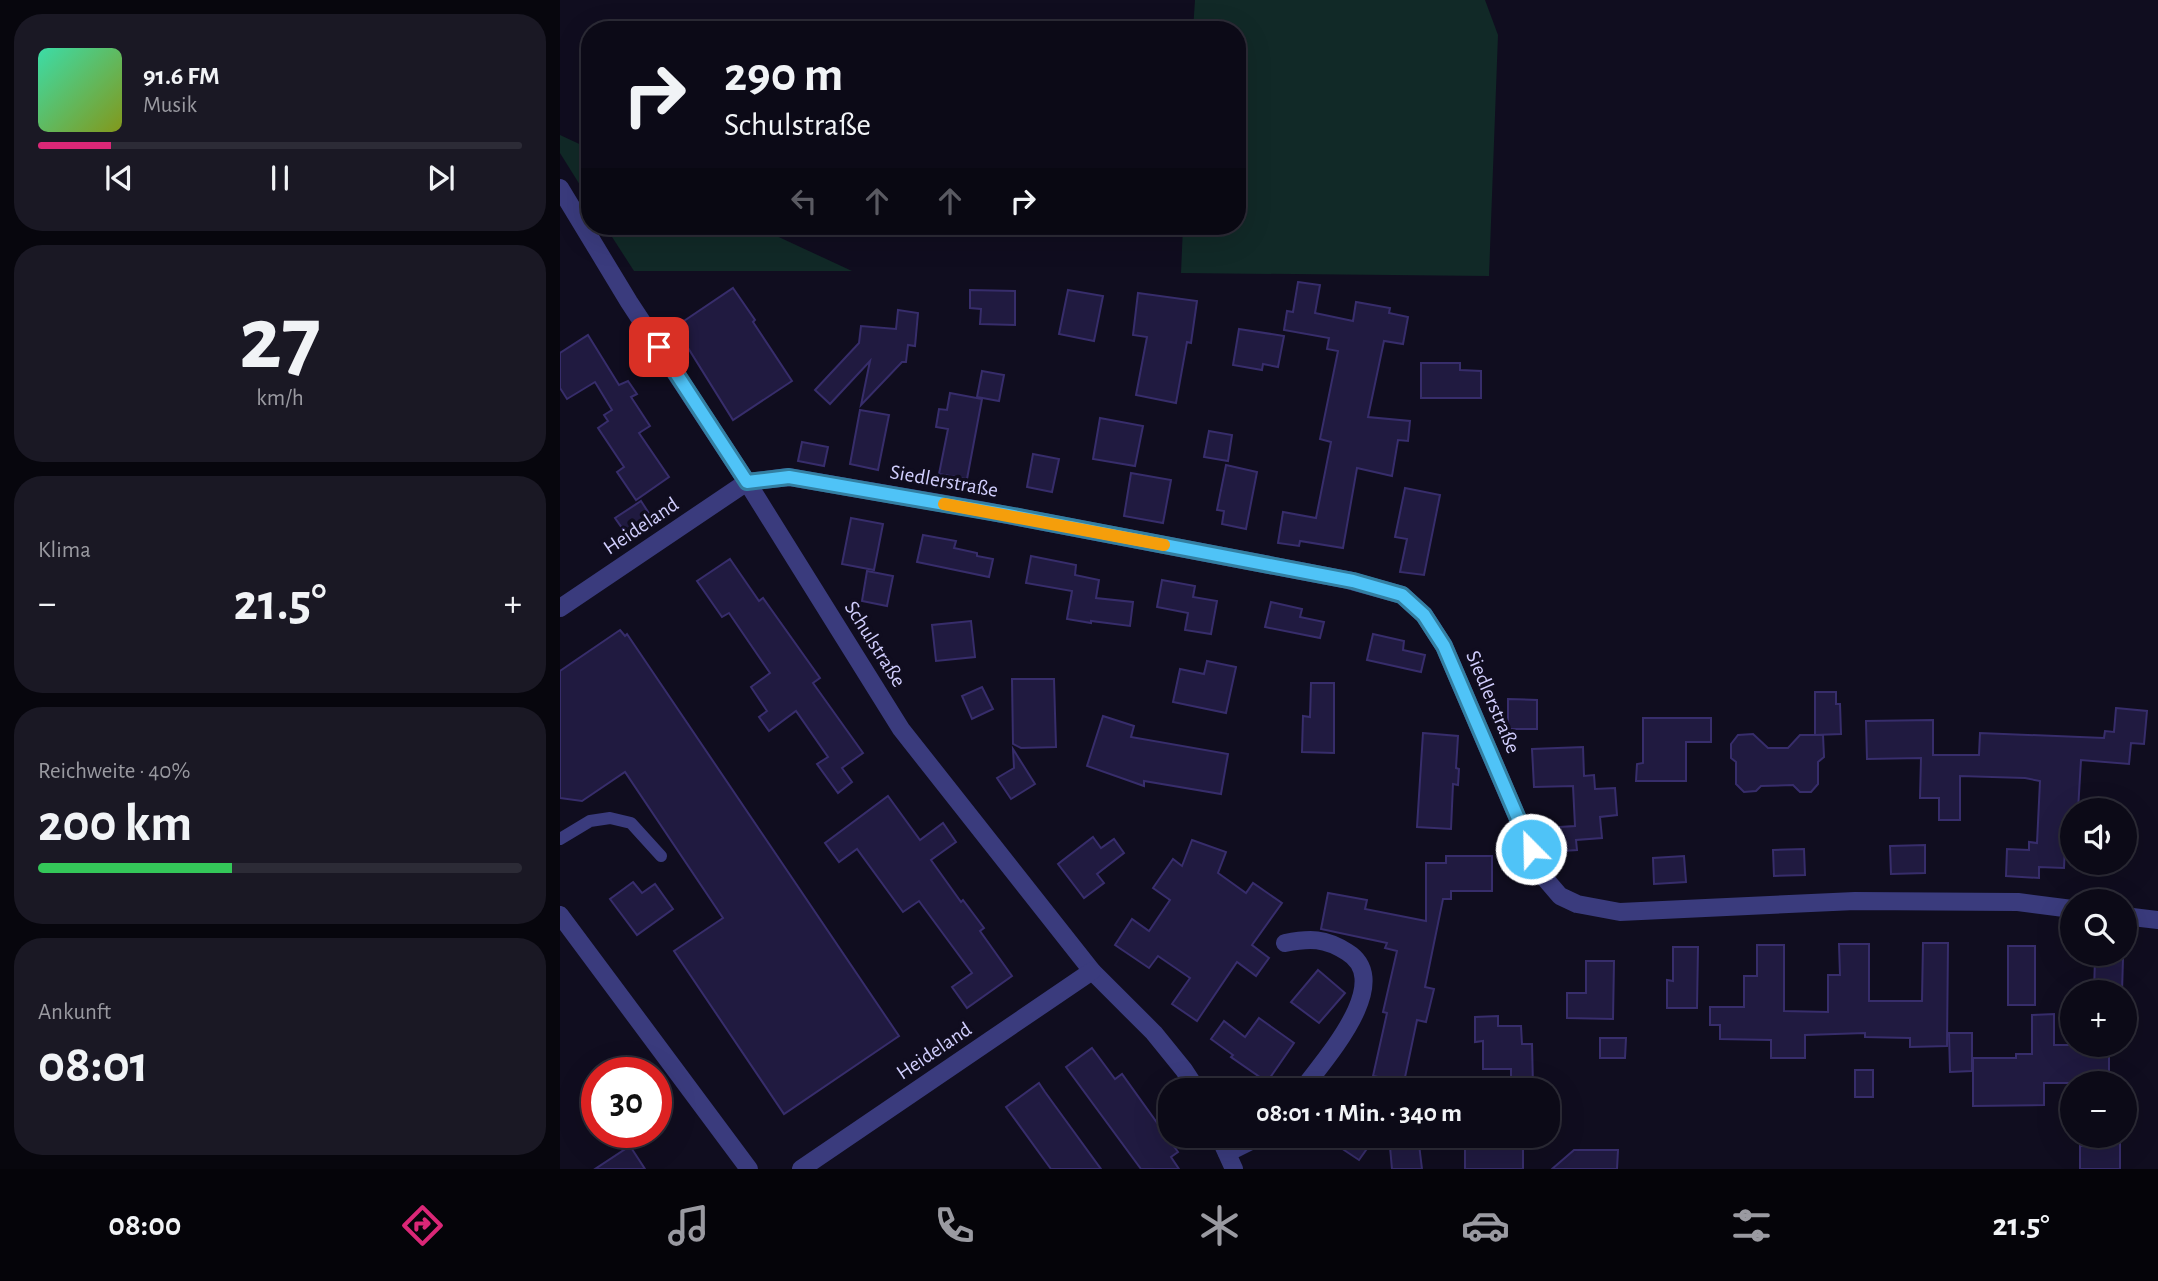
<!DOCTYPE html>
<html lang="de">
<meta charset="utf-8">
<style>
body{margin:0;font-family:"Alegreya Sans",sans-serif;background:#1a1824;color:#f1f3f6;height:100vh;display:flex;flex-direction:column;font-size:26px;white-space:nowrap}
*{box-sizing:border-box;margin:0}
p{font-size:23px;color:#9a9aa1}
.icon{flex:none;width:38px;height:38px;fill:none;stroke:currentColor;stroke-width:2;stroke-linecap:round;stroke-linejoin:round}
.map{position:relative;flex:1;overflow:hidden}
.sheet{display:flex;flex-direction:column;gap:14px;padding:14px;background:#07060d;width:560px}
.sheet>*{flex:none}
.banner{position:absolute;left:21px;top:21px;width:665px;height:214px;border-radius:28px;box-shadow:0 7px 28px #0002,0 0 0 2px #2c2b36;background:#0c0a17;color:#f1f3f6;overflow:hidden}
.buttons{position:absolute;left:1500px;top:798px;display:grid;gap:14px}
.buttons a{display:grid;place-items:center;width:77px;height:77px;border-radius:50%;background:#0c0a17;box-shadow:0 7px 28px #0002,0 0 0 2px #2c2b36;font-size:35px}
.speed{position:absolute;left:21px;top:1057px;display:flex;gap:14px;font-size:35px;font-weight:700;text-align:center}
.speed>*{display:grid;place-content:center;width:91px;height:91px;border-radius:50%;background:#0c0a17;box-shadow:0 7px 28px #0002,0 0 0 2px #2c2b36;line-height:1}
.speed .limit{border:10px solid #d22;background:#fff;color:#111}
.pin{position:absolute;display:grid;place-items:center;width:60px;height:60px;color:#fff;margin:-30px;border-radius:14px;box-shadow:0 4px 10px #0006}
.me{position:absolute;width:77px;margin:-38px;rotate:337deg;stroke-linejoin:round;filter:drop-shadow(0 0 5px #0008)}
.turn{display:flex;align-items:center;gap:24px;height:147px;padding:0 28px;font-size:32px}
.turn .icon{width:91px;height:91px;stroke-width:2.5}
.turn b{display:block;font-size:49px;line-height:60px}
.lanes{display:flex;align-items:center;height:66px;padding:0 28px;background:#0003;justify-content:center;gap:35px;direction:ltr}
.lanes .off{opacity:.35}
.big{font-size:52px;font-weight:600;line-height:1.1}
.sheet .tile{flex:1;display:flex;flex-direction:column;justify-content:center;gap:10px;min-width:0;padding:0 24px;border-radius:28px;background:#1a1824}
.sheet .dial{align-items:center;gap:0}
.dial b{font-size:91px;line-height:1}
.song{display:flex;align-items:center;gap:21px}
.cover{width:84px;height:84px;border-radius:10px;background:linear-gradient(135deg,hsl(160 70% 55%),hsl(70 70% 35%))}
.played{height:7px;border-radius:4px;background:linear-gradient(90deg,#db2777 15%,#2c2b36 15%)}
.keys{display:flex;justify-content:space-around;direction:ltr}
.heat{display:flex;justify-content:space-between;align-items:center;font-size:38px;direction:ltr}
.charge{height:10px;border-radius:5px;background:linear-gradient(90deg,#34c759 40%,#2c2b36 0)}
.trip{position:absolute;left:598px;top:1078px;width:402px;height:70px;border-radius:28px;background:#0c0a17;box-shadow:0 7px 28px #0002,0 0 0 2px #2c2b36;font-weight:600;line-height:70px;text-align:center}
.tabs{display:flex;height:112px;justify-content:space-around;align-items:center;background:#050409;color:#9a9aa1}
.tabs .icon{width:49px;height:49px}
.tabs .on{color:#db2777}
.tabs b{font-size:32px;color:#f1f3f6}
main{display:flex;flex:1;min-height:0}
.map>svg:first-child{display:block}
</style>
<main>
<section class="sheet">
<div class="tile">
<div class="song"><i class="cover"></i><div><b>91.6 FM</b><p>Musik</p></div></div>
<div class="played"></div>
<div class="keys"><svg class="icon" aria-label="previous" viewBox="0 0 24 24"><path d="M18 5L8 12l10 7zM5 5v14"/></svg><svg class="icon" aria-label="pause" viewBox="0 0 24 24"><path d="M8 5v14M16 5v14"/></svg><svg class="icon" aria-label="next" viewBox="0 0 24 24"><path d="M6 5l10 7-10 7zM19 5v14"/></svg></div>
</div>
<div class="tile dial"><b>27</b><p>km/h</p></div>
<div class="tile"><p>Klima</p>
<div class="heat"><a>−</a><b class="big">21.5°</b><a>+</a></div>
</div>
<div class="tile"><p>Reichweite · 40%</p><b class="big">200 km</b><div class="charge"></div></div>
<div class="tile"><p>Ankunft</p><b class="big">08:01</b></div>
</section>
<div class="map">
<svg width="1598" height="1169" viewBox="0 0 1598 1169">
<rect width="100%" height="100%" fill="#100d1f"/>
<!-- green -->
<g fill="#112927">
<path d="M635,0H925L938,35L929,276L621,273L623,226H677V30H633Z"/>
<path d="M0,135L30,149V201L0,153Z"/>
<path d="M45,226H195L292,271H74Z"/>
</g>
<!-- building -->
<g fill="#201a40" stroke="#372d6b" stroke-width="2">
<path d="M738,282L760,285L755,313L793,321L796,302L830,308L829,313L848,317L843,344L824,341L808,417L850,421L848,441L838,440L832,476L797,468L783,548L740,541L739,546L718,543L723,512L756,518L771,442L760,439L778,351L767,349L769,338L724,330L727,311L733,312Z"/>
<path d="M173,288L195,320L193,322L232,381L173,420L115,327Z"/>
<path d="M410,290L455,291V325L420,324L421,309L410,308Z"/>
<path d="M508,290L543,296L534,341L499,334Z"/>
<path d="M578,293L637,301L631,343L627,342L616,403L576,395L587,337L573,335Z"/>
<path d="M338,310L358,313L355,346L348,345L346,362H342L301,405L310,361L270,404L255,390L299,343L301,326L336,329Z"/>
<path d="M679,329L724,336L718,367L703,364L702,370L673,365Z"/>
<path d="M28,335L59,385L68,381L77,394L71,397L90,426L79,433L109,477L76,500L57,472L64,467L38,428L48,421L44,415L52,410L35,382L7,399L0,388V353Z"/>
<path d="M861,363H900V370L921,371V398H861Z"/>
<path d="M422,371L444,375L439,401L417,397Z"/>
<path d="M390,393L422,399L407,479L379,474L388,429L376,427L379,409L387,410Z"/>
<path d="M300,410L329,415L318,470L290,464Z"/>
<path d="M540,418L583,426L575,466L533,459Z"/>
<path d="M649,431L672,435L668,461L644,457Z"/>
<path d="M242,442L268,447L264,466L238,461Z"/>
<path d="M473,454L499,459L492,492L467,487Z"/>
<path d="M666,465L697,472L686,529L662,524L664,511L657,510Z"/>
<path d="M571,473L611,480L603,523L564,516Z"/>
<path d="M845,488L880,495L864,575L840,572L847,539L835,537Z"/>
<path d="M81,501L92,518L67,535L55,518Z"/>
<path d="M291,518L323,524L314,570L282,564Z"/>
<path d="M363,535L396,541L394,548L417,553V556L433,559L429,577L357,562Z"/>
<path d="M471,556L516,565L515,575L539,580L536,598L573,602L570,626L531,621V623L507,619L512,591L466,583Z"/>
<path d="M170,559L199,601L203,598L260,678L253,683L303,753L282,768L292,782L278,793L257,764L268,757L236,711L209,731L199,717L207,711L191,687L210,673L169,613L162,617L137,581Z"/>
<path d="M307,571L333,576L327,606L302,601Z"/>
<path d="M602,580L635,586L633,597L657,601L651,634L625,630L628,613L597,607Z"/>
<path d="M711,602L742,609L740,617L764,622L760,638L705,627Z"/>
<path d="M411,621L415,657L376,661L372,625Z"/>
<path d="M60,630L65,636L67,634L339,1036L224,1114L114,951L163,918L65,772L22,801L0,798V671Z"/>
<path d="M813,634L844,641L843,650L865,655L861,672L807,660Z"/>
<path d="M647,661L676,667L666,713L613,702L620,669L644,674Z"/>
<path d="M452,679H494L496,747L461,748L453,744Z"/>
<path d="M751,683H774V753L742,752L743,716L750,717Z"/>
<path d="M422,687L433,709L412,719L402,696Z"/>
<path d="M1255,692H1276V704H1280L1281,734L1255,735Z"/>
<path d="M948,699L977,700V729H948Z"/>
<path d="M1556,708L1587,711L1584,744L1571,743L1569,764L1521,760L1518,810H1512V826L1506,825L1504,868L1479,867V878L1446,876L1447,849L1469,850V842L1477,843L1480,781L1465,778L1400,776V820H1379V798H1360L1361,758L1307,759L1306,721L1373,720V755H1419L1420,733L1544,738L1545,731L1554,732Z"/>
<path d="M543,716L574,726L571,737L668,754L661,794L584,781V786L527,766Z"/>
<path d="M1083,718H1151V742H1126V781H1076L1077,764L1083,763Z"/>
<path d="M863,733L898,736L896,768L899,769L898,785L893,784L891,829L857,827Z"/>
<path d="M1193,734L1208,748H1228L1240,735H1263L1264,757L1258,762V784L1251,792H1240L1233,785L1201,786L1196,791L1184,792L1176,784V762L1171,758V744L1178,735Z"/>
<path d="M1023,747L1024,776L1034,775L1035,789L1055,788L1057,815L1040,817L1042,838L1016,840L1017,850L986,852L984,828L1015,826L1013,786L974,787L972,749Z"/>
<path d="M453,749L475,784L451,799L437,778L454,768Z"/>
<path d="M328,796L360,840L383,823L396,842L371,860L401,902L403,900L424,928L420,931L452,976L407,1008L392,987L412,973L359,901L343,912L297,849L279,862L265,843Z"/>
<path d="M533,837L541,848L554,839L564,853L537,874L544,883L524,898L498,864Z"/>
<path d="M632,840L666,852L658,873L686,893L693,883L722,903L692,945L709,958L696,976L677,962L637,1021L612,1004L630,978L598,956L589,968L555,945L572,919L589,931L610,900L593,888L613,859L622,866Z"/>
<path d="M1365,845V873L1331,874L1330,846Z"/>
<path d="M1244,849L1245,875L1214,876L1213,850Z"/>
<path d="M886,856H932V891H891V899H883L865,987L874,989L866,1022L857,1020L844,1082L813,1076L827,1013L823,1012L837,951L825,948L827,943L761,929L768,893L807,900L805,909L866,921V863H886Z"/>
<path d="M1124,856L1126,882L1094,884L1093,858Z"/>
<path d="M73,882L82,893L95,884L113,909L77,935L50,899Z"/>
<path d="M1363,943H1388L1387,1046L1350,1047V1038L1305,1037V1033L1245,1035V1058H1211V1040L1160,1039V1025H1150V1007H1184V976H1197V945H1224V1011L1268,1012V975H1280L1279,944H1309V1001H1362Z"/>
<rect x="1448" y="946" width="27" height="59"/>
<path d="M1113,947H1138L1137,1008H1107V980L1113,981Z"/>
<path d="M1535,958H1563L1562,992H1534Z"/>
<path d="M1026,961H1054L1053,1019L1007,1018V993H1026Z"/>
<path d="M758,970L785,993L759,1023L731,1002Z"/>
<path d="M1494,1014V1045H1549V1083H1484V1105L1413,1106V1058H1456V1054H1472V1015Z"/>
<path d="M938,1016V1026H961L962,1044H972L973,1086H951V1069H923V1041L915,1042V1017Z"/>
<path d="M699,1018L734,1043L707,1082L671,1057L673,1055L651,1039L664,1021L685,1037Z"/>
<path d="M1389,1033H1412V1071L1390,1072Z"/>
<path d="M1040,1038H1066L1065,1058H1040Z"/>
<path d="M532,1048L555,1079L562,1074L618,1152L611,1157L619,1169H581L506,1067Z"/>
<rect x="1295" y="1070" width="18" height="27"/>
<path d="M479,1083L485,1092L541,1169H491L446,1107Z"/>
<path d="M763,1136H816L799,1160Z"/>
<path d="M829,1136H858L862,1169H832Z"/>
<path d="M945,1136H963V1169H905V1143H945Z"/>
<path d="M1524,1136H1560V1169H1520V1146H1524Z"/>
<path d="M70,1146L85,1169H35Z"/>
<path d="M1014,1150H1058L1057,1169H992Z"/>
</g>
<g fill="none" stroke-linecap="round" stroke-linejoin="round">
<!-- service -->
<path stroke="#3a3b7d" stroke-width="12" d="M0,839L30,821L50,818L71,823L101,856"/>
<!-- minor -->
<g stroke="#3a3b7d" stroke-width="18">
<path d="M0,188L69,302L187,482L341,729L532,971L594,1033L624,1070L637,1090"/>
<path d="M0,608L187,482L229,477L421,510L788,580L842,595L864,615L884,646L982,875L1000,896L1017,904L1060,912L1295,901L1458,902L1512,909"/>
<path d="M0,915L189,1169"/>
<path d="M1564,916L1598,920"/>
<path d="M725,943C750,938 765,938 787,952C836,982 763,1061 742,1090"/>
<path d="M659,1136L674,1169"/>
<path d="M667,1153L701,1136"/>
<path d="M241,1169L532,971"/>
</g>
</g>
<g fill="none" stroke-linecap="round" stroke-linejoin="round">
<!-- route casing -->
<g stroke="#337fa1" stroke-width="18">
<path id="route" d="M99,347L187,482L229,477L448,515L793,581L842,595L864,615L884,646L971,849"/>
</g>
<!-- route -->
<use href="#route" stroke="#4fc3f7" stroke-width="12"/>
<!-- slow -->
<path stroke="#f59e0b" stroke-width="12" d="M384,504L604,545"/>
</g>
<g text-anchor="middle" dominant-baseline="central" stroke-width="7" stroke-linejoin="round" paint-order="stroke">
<!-- street labels -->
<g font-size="21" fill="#d1cefd" stroke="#100d1f">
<text transform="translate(384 481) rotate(10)">Siedlerstraße</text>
<text transform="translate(81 526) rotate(-34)">Heideland</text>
<text transform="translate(315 644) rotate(58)">Schulstraße</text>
<text transform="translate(933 702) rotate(67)">Siedlerstraße</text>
<text transform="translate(374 1051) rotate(-34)">Heideland</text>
</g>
</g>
</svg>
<div class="buttons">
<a><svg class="icon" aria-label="sound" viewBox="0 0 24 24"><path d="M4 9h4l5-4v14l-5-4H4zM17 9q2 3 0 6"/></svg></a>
<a><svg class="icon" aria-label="search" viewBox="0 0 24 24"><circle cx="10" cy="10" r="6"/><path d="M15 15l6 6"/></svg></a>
<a>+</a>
<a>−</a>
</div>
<div class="speed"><div class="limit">30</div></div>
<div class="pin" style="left:99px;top:347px;background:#d93025"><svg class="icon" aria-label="arrive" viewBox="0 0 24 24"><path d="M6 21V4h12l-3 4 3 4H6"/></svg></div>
<svg class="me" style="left:971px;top:849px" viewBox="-20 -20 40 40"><circle r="17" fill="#4fc3f7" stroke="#fff" stroke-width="3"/><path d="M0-11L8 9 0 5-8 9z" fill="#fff"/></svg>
<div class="trip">08:01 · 1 Min. · 340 m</div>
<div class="banner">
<div class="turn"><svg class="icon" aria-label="right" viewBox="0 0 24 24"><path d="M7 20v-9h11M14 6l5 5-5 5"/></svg><div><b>290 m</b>Schulstraße</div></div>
<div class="lanes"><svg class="icon off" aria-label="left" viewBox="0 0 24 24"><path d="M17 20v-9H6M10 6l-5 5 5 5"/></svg><svg class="icon off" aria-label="ahead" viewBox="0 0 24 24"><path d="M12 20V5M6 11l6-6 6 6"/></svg><svg class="icon off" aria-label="ahead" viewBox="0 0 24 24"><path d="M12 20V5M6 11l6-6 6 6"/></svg><svg class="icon" aria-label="right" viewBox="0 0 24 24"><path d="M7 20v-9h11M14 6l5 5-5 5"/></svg></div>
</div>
</div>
</main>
<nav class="tabs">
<b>08:00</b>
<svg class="icon on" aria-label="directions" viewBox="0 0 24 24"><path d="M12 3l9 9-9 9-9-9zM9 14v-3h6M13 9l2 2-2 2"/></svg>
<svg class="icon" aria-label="music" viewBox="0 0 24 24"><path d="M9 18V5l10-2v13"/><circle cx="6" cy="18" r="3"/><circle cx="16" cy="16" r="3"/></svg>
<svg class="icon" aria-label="phone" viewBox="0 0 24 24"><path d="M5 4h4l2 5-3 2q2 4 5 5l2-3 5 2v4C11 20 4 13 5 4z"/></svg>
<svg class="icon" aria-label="climate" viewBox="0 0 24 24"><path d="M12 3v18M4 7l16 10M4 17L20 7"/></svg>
<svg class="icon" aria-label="car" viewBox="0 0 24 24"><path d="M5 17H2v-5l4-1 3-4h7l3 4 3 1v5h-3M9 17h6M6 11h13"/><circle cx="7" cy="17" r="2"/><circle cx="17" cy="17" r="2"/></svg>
<svg class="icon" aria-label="filters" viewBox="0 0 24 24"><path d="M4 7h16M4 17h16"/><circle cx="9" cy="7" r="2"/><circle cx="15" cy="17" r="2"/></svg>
<b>21.5°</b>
</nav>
